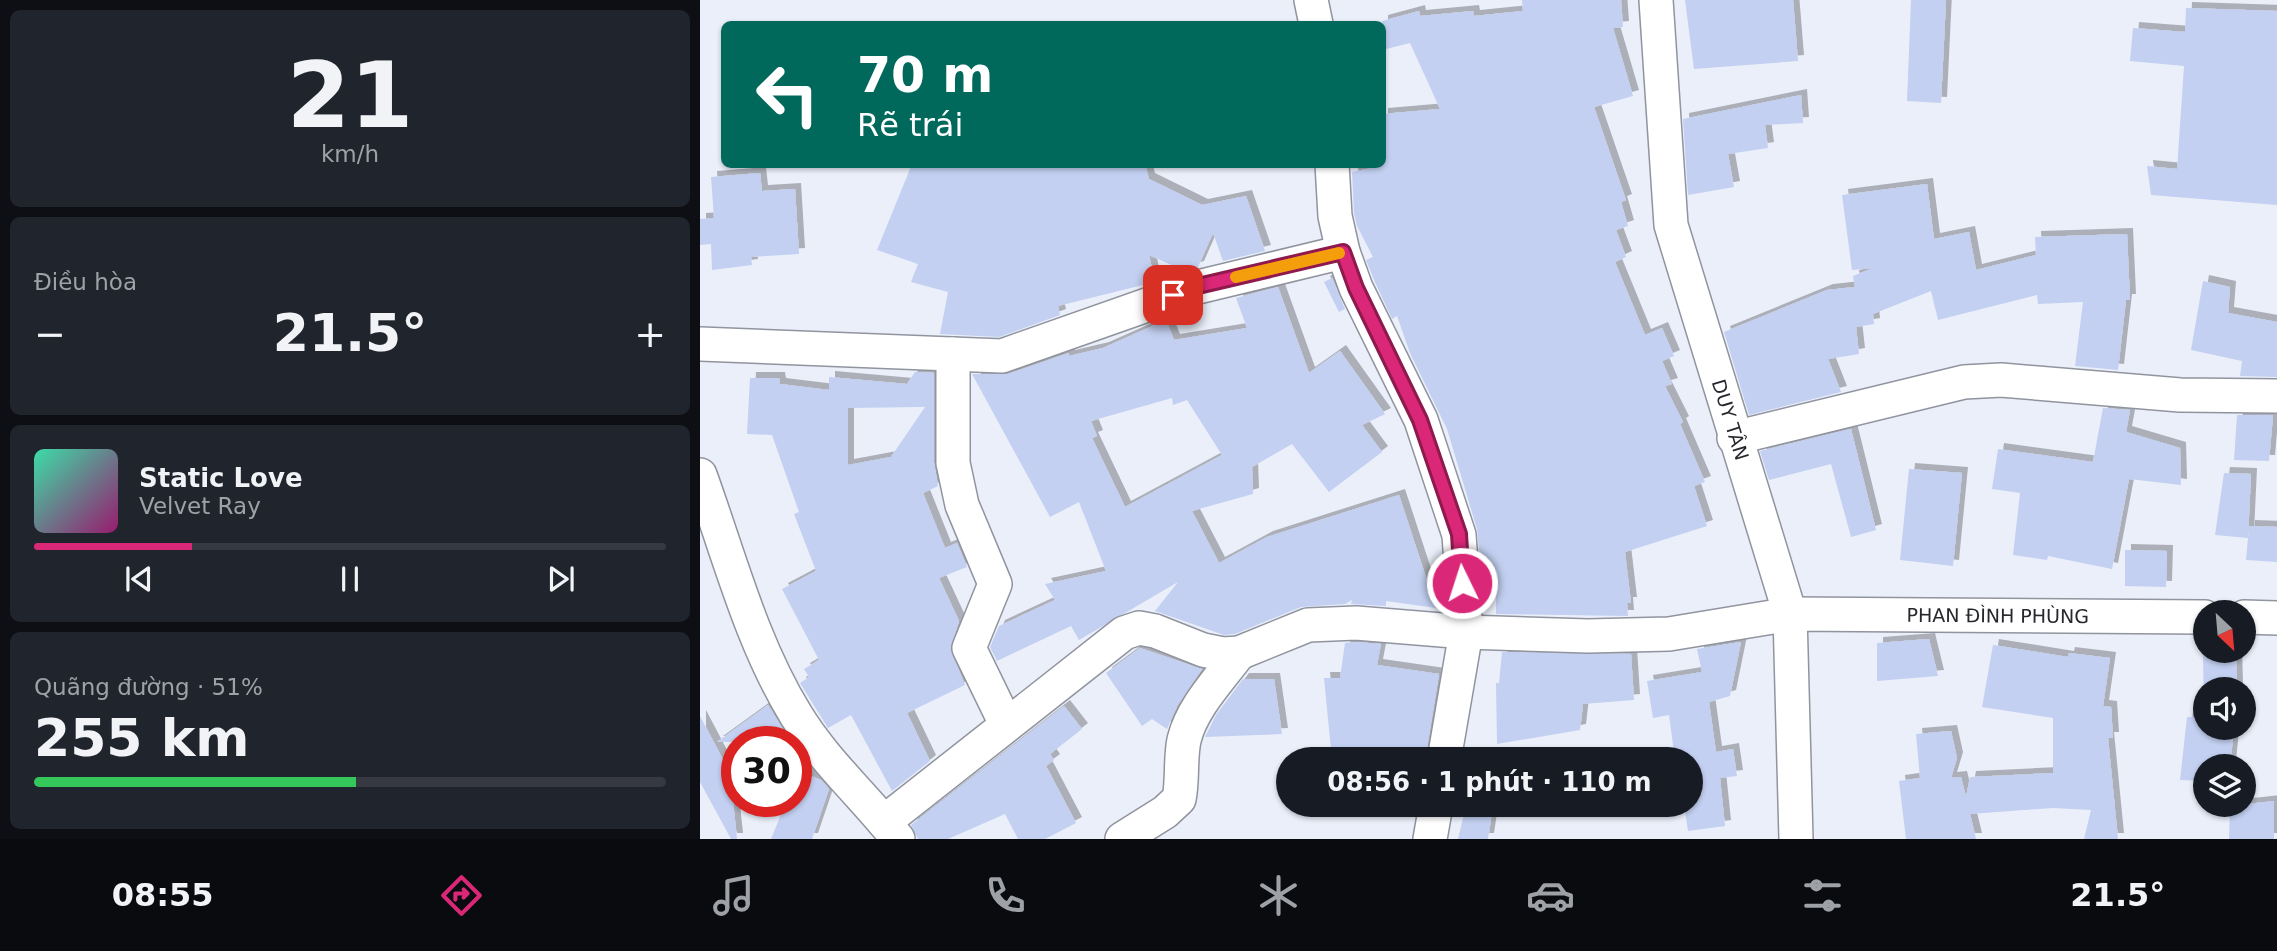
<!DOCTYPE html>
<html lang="vi">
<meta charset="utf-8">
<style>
body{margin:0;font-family:"DejaVu Sans",sans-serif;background:#20242c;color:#f1f3f6;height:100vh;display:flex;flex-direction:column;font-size:26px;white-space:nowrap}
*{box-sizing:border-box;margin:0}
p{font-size:23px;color:#9ea1a6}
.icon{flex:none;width:38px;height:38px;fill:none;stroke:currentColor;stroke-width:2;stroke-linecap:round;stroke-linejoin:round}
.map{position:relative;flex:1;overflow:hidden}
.sheet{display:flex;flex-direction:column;gap:10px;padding:10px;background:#0d0f14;width:700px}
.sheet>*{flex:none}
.banner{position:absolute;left:21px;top:21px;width:665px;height:147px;border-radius:10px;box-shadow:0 2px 5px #0004;background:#00695c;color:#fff;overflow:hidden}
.needle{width:46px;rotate:154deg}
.tools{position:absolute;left:1493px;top:600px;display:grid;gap:14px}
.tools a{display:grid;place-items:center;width:63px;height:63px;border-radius:50%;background:#171b24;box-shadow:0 2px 5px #0004;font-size:35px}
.speed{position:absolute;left:21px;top:726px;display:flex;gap:14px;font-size:35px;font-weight:700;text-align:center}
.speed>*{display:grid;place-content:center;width:91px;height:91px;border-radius:50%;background:#171b24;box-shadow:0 2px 5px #0004;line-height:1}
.speed .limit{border:10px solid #d22;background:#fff;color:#111}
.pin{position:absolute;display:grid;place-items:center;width:60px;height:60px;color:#fff;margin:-30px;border-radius:14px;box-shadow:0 4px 10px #0006}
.me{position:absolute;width:77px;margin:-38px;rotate:356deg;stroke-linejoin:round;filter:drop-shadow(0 0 5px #0008)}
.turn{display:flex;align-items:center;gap:24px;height:147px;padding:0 21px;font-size:32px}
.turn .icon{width:91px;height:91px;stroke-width:2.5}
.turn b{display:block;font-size:49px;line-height:60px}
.big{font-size:52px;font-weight:800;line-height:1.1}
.sheet .card{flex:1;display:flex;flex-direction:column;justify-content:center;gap:10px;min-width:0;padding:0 24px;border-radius:10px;background:#20242c}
.sheet .dial{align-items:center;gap:0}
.dial b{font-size:91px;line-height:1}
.song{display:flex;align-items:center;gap:21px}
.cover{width:84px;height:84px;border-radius:10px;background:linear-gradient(135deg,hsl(160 70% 55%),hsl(320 70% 35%))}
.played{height:7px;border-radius:4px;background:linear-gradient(90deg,#db2777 25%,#363941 25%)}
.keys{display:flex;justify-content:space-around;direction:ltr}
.heat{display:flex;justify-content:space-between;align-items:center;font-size:38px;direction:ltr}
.charge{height:10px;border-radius:5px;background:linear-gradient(90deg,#34c759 51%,#363941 0)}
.trip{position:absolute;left:576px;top:747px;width:427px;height:70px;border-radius:35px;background:#171b24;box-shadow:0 2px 5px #0004;font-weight:800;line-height:70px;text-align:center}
.menu{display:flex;height:112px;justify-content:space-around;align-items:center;background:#090b0e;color:#9ea1a6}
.menu .icon{width:49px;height:49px}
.menu .current{color:#db2777}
.menu b{font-size:32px;color:#f1f3f6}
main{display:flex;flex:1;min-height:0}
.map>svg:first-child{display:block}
</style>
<main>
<section class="sheet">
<div class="card dial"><b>21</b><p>km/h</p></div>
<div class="card"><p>Điều hòa</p>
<div class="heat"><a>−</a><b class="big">21.5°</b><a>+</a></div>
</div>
<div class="card">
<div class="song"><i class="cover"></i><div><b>Static Love</b><p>Velvet Ray</p></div></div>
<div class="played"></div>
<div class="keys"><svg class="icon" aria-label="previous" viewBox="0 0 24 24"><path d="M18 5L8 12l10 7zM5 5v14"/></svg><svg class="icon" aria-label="pause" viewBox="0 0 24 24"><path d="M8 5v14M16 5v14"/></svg><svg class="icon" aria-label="next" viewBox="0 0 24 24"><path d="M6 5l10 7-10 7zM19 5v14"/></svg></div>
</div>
<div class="card"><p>Quãng đường · 51%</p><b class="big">255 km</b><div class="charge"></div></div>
</section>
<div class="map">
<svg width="1577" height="839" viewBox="0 0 1577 839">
<defs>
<filter id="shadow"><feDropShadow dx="6" dy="-6" stdDeviation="0" flood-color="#0004"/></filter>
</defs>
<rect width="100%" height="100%" fill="#eaeffa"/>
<!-- building -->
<g fill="#c3d0f1" fill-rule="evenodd" filter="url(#shadow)">
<path d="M822,0H921L923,27L913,28L933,96L894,107L926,200L921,202L928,226L916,230L926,257L915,262L945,335L962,328L974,356L962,361L972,384L965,386L983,422L980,424L1005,482L994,486L1007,526L925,552L931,603H927L928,616L796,614V581H782L777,529L747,429L710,353L697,316L692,319L674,280L666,260L673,257L657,226L654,213L652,172L682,166V114L740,109L710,43L682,50V21L719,11L720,16L773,11L774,16L823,11Z"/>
<path d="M985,0H1093L1098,61L994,69Z"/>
<path d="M1211,0H1246L1241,103L1207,101Z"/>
<path d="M1486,8L1577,11V205L1451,195L1447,166L1477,169L1484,66L1430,61L1433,28L1485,32Z"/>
<path d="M1101,95L1103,123L1065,125L1068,148L1028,154L1034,187L988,195L983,119Z"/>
<path d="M212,164H445L449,179L502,205L546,196L565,251L523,261L513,233L498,267L485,271L449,255L455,282L358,306L360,315L299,337L240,334L248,292L211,282L218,264L177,250Z"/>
<path d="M60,173L62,191L95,189L99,254L51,257L52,265L12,270L11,244L0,245V219L14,218L11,177Z"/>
<path d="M1227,184L1234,239L1269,232L1276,270L1336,255L1335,237L1427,234L1430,300H1426L1418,370L1375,366L1383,302L1338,304L1337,295L1238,320L1231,291L1173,314L1174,324L1156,327L1159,354L1128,359L1141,392L1049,415L1024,332L1127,290L1155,287L1153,276L1173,268L1152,270L1142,195Z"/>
<path d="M632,278L645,309L639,312L624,282Z"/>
<path d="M1503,281L1530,287L1528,313L1577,322V377L1540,376L1542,361L1491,350Z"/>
<path d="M578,287L609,373L640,351L685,414L662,425L682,452L629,492L592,444L552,467L553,494L492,511L519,563L567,537L699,495L736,608L686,601V606L651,604L652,600L645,604L601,607L535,634L524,635L455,611L478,582L379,640L371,626L297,661L290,647L299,626L355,600L345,584L406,571L379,502L350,517L272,374H308L369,353V356L403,348L466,320L474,340L547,328L536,298ZM472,398L473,405L487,400L522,455L425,507L392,438L397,436L391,421Z"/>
<path d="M215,372L234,373V463L238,486L223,493L245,548L257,543L267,567L239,578L259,621L250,649L265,685L207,713L230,761L192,791L151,715L128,728L100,683L109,677L104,669L119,660L82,589L116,571L94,514L99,512L72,435L47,434L50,378H79L80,384L129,390V377L207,384ZM222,407H225L191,457L148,465V408Z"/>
<path d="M1403,408L1430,410L1426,432L1480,448L1481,485L1429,479L1412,569L1348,556L1347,560L1313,555L1320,493L1292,489L1298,449L1393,462Z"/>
<path d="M1537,415H1573L1569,461L1534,460Z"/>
<path d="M1151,429L1176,530L1151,537L1131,464L1069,480L1060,451Z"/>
<path d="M1209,469L1262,473L1253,566L1200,560Z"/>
<path d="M1524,473L1551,474L1548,538L1515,535Z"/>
<path d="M1549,526L1577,527V562L1546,560Z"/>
<path d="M1425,550L1467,551L1466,587L1425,586Z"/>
<path d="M1229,639L1238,676L1177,681V643Z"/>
<path d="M656,642L681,644L677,665L739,674L725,760L656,750L658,760H632L624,678H640L645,643Z"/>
<path d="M1041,642L1030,696L1009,702L1016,752L1033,749L1037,776L1020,778L1025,826L988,831L984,805H990V760H975L969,715L953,718L947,681L1002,672L997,649Z"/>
<path d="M1293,645L1368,657L1369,653L1410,658L1403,706L1411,707L1413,738H1408L1418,839H1384L1391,810L1353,808L1270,814L1276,839H1206L1199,781L1220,778L1216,734L1251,731L1257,758L1251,778L1261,777L1266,797L1270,777L1353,773V718L1282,707Z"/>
<path d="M440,648L502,669L477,706L467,729L452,719L442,726L406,673Z"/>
<path d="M1503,651H1536L1537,690H1505V728H1534L1530,766H1505V781L1480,780L1487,717H1504Z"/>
<path d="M802,652L931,654L934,700L883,704L880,730L797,744L796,683H799Z"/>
<path d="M543,679H574L582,734L505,737L516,715Z"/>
<path d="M68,705L91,742H17Z"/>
<path d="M364,706L382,729L350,754L354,760L346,766L376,823L345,839H318L305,814L248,839H218L211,825Z"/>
<path d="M0,716L30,773L37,839H31L0,782Z"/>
<path d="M96,770L121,780L129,789L112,839H71L86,802H96Z"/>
<path d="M1574,801V839H1529L1530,806Z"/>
<path d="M765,810L792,812L788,839H758Z"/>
</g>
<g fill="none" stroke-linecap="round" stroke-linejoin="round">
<!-- minor casing -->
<g stroke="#90949e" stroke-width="36">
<g id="minor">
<path d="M611,0L616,24"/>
<path id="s1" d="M956,0L971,225L1090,614L1096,839"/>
<path d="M632,164L635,216L643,252L656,288L721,420L759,535L766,632L744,760"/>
<path d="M0,344L302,356L498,287L643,252"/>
<path d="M253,354V463L262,505L295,584L269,648L306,724"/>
<path d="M1034,438L1264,382L1301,380L1480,395L1577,396"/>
<path d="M0,475C29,555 51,642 96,715C124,761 164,796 198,839"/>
<path d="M1544,617L1577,618"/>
<path id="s2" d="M184,822L424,633L439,628L455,631L503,650L523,654L539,653L608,625L656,623L766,632L888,636L969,634L1090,614L1505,617"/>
<path d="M422,839L465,812L479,799C483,780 480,759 484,740C492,707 520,679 539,653"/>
<path d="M730,839L736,805"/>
</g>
</g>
<!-- minor -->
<use href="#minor" stroke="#fff" stroke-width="33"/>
</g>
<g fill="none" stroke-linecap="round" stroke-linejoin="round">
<!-- route casing -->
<g stroke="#8e194d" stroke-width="18">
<path id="route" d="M473,295L498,286L643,252L656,288L720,420L759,534L762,583"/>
</g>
<!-- route -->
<use href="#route" stroke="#db2777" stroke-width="12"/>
<!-- slow -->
<path stroke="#f59e0b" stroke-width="12" d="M536,277L639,253"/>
</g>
<g text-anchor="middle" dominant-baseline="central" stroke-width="6" stroke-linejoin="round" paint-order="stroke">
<!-- street labels -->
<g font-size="19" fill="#27282d" stroke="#fff">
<text stroke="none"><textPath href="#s1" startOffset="429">DUY TÂN</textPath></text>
<text stroke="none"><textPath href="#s2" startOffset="1192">PHAN ĐÌNH PHÙNG</textPath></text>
</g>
</g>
</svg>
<div class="tools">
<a><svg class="needle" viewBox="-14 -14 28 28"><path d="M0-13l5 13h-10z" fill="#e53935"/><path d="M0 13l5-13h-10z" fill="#9ea1a6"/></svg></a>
<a><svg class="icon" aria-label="sound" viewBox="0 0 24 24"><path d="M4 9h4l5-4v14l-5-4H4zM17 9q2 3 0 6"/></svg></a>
<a><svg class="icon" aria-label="layers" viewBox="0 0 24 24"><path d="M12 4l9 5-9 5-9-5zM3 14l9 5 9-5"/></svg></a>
</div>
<div class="speed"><div class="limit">30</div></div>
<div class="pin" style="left:473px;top:295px;background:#d93025"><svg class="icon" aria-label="arrive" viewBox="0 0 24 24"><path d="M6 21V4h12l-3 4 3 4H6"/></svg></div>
<svg class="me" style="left:762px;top:583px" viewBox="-20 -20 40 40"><circle r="17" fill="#db2777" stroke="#fff" stroke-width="3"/><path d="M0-11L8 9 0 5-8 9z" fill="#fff"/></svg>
<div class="trip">08:56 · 1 phút · 110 m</div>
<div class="banner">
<div class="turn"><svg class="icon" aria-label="left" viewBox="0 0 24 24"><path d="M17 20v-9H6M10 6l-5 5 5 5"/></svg><div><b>70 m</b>Rẽ trái</div></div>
</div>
</div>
</main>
<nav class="menu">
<b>08:55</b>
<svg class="icon current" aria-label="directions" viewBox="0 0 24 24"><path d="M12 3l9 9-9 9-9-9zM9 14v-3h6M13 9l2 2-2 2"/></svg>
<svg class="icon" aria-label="music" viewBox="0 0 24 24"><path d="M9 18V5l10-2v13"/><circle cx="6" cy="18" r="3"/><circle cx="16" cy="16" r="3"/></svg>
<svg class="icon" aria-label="phone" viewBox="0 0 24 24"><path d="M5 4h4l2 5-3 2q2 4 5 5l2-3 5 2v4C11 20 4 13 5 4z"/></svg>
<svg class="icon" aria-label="climate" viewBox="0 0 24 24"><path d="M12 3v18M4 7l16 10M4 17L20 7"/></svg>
<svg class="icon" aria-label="car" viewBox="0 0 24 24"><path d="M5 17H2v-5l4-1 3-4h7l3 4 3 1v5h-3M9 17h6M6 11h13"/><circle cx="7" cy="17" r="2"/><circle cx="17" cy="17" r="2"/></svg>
<svg class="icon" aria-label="filters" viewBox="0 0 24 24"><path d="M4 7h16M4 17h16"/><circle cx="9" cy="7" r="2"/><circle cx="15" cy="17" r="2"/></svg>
<b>21.5°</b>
</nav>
